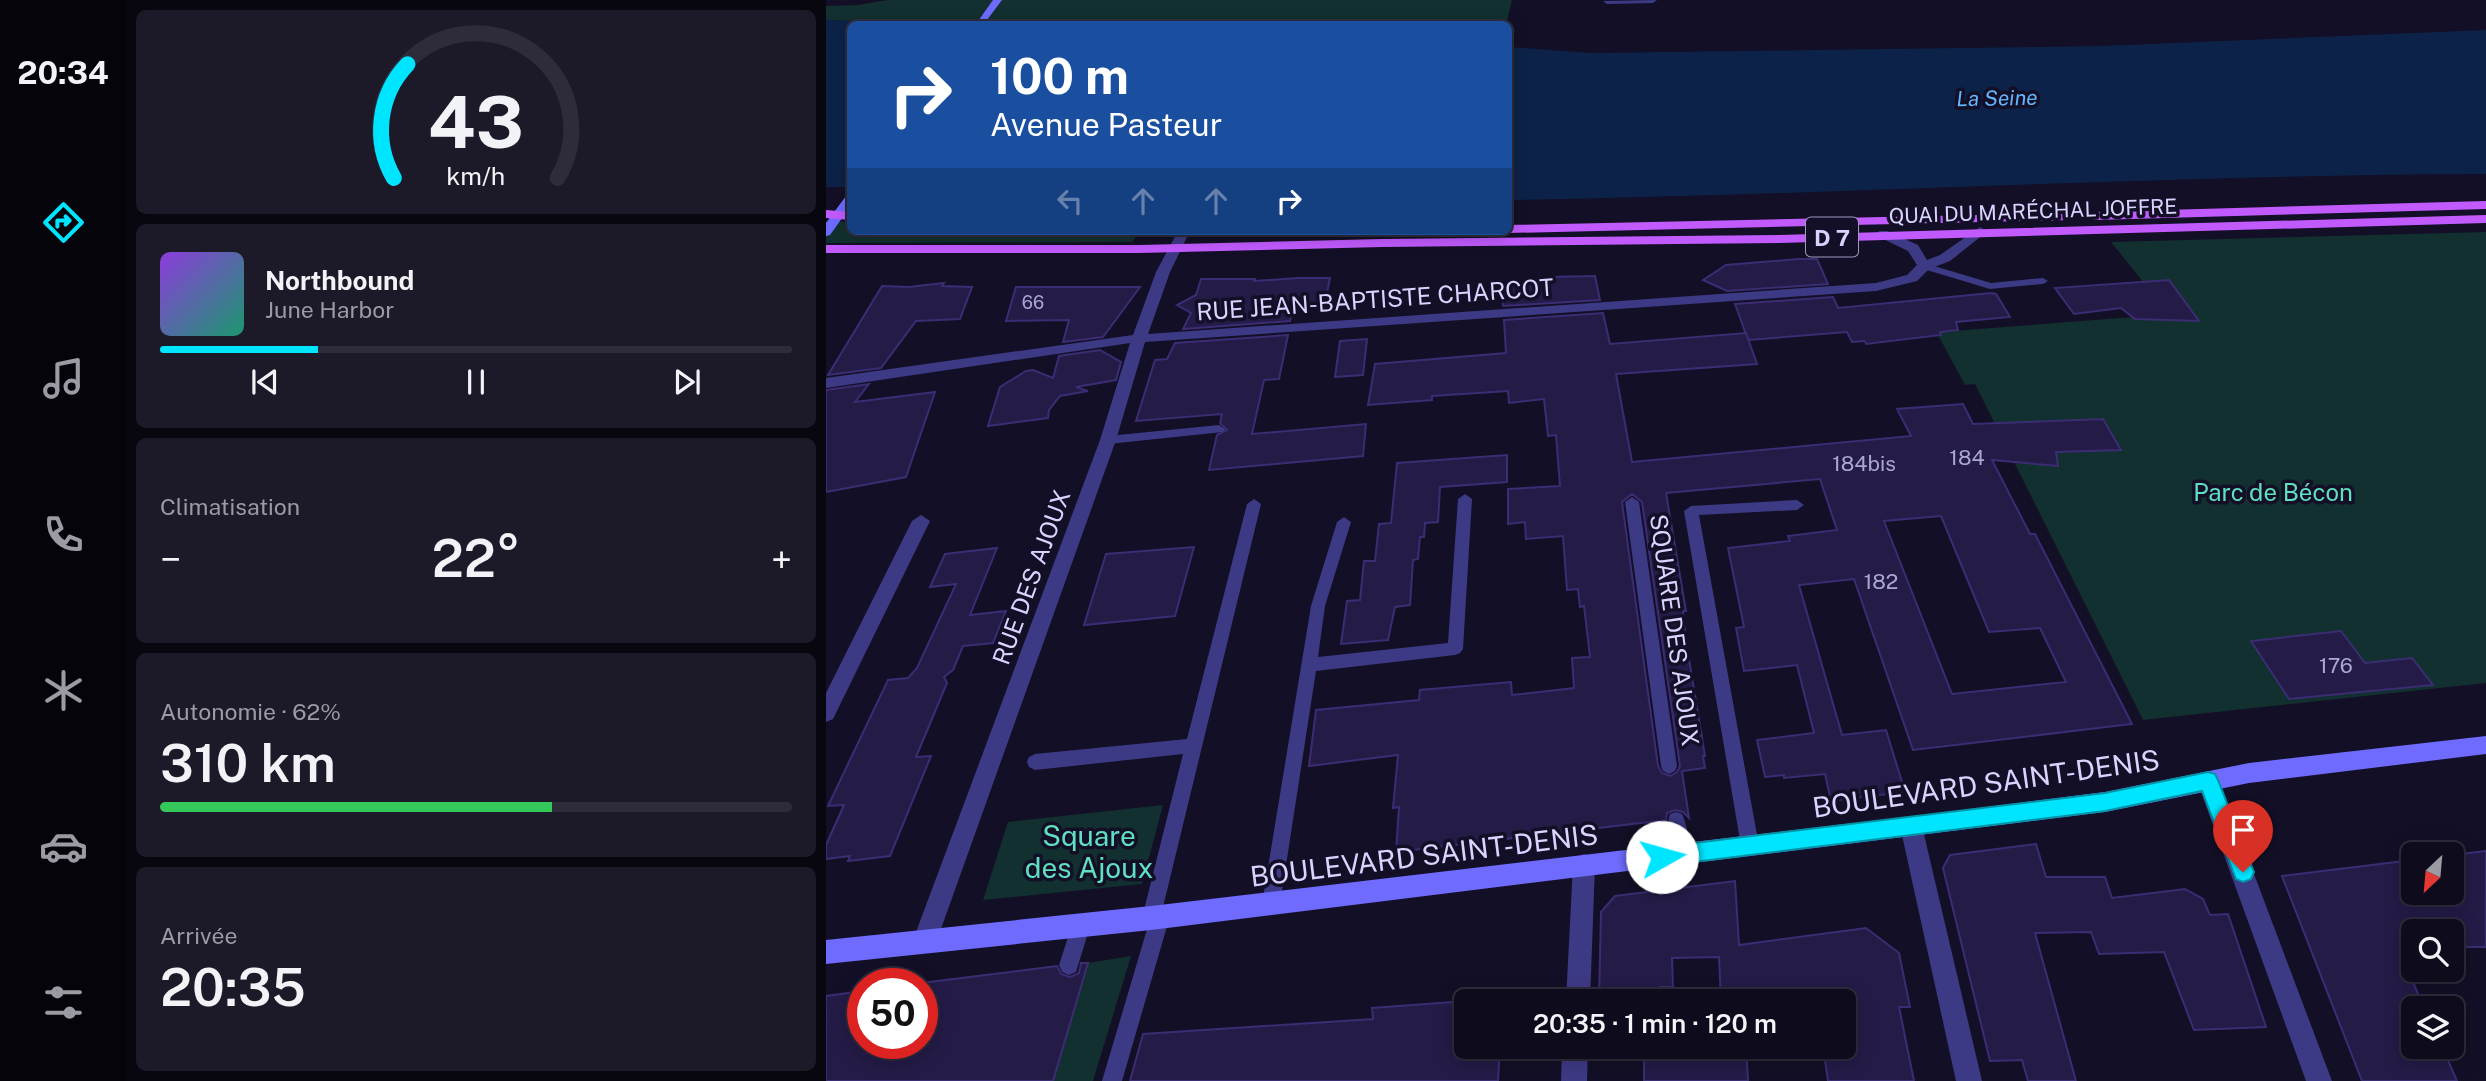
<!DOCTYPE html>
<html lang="fr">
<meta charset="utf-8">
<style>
body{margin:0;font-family:"Public Sans",sans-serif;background:#1c1929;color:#f1f3f6;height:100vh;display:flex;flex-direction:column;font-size:26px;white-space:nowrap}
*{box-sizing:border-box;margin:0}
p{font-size:23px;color:#9b9ba3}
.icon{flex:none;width:38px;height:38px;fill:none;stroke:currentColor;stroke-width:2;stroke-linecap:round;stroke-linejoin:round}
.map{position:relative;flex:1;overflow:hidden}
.panel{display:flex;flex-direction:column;gap:10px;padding:10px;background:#08060f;width:700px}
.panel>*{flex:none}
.hud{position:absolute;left:21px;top:21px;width:665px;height:214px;border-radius:10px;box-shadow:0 4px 18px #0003,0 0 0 2px #2e2b3b;background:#1a4fa0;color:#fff;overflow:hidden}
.needle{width:46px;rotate:206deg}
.fabs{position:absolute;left:1575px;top:842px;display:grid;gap:14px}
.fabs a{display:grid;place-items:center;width:63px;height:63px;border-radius:10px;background:#0e0b1c;box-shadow:0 4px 18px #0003,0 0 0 2px #2e2b3b;font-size:35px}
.speed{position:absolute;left:21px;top:968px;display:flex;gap:14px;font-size:35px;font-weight:700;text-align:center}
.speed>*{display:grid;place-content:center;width:91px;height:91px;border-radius:50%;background:#0e0b1c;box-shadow:0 4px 18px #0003,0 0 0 2px #2e2b3b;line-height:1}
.speed .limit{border:10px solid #d22;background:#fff;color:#111}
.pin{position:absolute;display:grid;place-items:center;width:60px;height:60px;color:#fff;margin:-72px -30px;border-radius:50% 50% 50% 0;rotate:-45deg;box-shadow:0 0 7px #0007}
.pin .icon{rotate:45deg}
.me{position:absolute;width:77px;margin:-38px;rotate:83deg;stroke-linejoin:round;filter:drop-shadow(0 0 5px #0008)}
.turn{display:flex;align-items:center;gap:24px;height:147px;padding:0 28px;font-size:32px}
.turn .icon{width:91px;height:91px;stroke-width:2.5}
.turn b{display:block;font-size:49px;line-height:60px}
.lanes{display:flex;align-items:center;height:66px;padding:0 28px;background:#0003;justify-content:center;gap:35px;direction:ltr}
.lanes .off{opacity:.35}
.big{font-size:52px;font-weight:600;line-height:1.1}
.panel .card{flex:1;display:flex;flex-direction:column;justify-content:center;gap:10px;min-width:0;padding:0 24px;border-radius:10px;background:#1c1929}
.panel .dial{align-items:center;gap:0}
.dial svg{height:182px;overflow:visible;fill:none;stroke:#2e2b3b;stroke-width:7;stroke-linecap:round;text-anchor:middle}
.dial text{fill:#f1f3f6;stroke:none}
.song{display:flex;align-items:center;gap:21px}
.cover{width:84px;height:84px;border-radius:10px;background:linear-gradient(135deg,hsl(270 70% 55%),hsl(160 70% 35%))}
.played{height:7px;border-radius:4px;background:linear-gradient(90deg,#00e5ff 25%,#2e2b3b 25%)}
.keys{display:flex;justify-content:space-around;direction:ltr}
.heat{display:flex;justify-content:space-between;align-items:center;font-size:38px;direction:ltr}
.charge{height:10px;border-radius:5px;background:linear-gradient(90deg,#34c759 62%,#2e2b3b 0)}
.trip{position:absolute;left:628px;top:989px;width:402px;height:70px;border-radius:10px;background:#0e0b1c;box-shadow:0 4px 18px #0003,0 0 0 2px #2e2b3b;font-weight:600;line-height:70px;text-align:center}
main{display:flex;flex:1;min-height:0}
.tabs{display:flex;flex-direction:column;width:126px;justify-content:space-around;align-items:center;background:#06040b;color:#9b9ba3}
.tabs .icon{width:49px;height:49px}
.tabs .on{color:#00e5ff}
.tabs b{font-size:32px;color:#f1f3f6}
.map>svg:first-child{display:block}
</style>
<main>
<nav class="tabs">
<b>20:34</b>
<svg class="icon on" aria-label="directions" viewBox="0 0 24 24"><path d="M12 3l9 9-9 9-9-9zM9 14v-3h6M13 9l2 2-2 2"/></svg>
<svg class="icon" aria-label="music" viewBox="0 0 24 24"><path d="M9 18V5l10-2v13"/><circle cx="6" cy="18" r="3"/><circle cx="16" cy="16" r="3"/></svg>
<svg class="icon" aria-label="phone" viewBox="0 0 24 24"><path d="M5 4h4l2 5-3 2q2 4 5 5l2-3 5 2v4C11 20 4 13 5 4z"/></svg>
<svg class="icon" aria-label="climate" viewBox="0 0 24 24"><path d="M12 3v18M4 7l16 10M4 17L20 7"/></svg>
<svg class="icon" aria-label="car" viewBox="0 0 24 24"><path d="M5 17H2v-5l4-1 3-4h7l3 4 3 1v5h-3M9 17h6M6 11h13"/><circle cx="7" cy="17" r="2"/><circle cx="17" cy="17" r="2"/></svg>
<svg class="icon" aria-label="filters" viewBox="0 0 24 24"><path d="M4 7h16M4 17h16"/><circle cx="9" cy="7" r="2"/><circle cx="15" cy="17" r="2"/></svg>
</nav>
<section class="panel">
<div class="card dial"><svg viewBox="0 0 100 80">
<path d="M14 69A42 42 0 1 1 86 69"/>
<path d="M14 69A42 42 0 0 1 20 19" stroke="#00e5ff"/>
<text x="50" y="56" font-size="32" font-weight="700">43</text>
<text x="50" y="72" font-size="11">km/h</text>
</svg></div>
<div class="card">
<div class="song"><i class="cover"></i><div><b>Northbound</b><p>June Harbor</p></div></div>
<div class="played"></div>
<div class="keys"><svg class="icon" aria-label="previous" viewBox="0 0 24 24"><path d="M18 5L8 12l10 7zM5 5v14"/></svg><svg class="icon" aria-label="pause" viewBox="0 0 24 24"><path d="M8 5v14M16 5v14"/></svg><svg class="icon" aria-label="next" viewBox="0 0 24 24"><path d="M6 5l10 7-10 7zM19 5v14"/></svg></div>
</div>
<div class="card"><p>Climatisation</p>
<div class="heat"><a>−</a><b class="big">22°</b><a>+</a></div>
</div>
<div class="card"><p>Autonomie · 62%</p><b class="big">310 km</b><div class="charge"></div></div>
<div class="card"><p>Arrivée</p><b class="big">20:35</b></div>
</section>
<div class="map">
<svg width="1660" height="1081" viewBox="0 0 1660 1081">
<rect width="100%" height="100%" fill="#130f26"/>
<!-- green -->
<g fill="#12302f">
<path d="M62,0H686L681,21L689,30L683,47L682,24H106L0,20V6L32,5Z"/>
<path d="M0,221L24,222V231L313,233L306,242L0,243Z"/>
<path d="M1660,232V683L1317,720L1149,384L1139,385L1112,335L1114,332L1307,317L1311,319L1339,309L1285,242Z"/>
<path d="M337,805L316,884L157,900L182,822Z"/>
<path d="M305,956L267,1081H227L262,963Z"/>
</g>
<!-- water -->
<g fill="#0c2248">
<path d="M0,20L106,24H24V187H0Z"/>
<path d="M1660,30V174C1334,175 1008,195 683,200V47L765,53L1276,46Z"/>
</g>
<!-- building -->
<g fill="#241b47" stroke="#3b2d73" stroke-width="2" fill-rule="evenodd">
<path d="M973,259H991L1002,284L901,291L877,280L900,265Z"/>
<path d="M769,276L774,300L677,306L676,286L713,284L724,281L723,277Z"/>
<path d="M473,278H504L499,303L467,306L464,321L357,329L365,313L351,305L370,295L375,279H429L428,281Z"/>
<path d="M1343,280L1373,321L1309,319L1295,308L1248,314L1229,288Z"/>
<path d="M118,283L116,286L146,287L134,319L90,321L55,368L2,375L56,286L83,287Z"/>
<path d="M190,287H314L277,337L237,342L243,320L180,321Z"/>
<path d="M1165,293L1170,294L1184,317L1130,322L1132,330L1114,332L1115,335L1040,344L1039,341L1026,342L1021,332L922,340L909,304L1007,297L1012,308Z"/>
<path d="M777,313L784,344L920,333L931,364L790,374L806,462L1085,436L1071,409L1137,404L1147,424L1277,419L1295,450L1230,452L1232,466L1166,460L1204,534H1209L1306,724L1087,750L1028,579L973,585L1016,735L1060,730L1079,792L1005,801L999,774L958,778V775L939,777L931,740L988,733L971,665L918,671L910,628L918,627L902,548L964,541L962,536L1011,530L994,479L840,493L860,611H857L861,647L879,756H877L879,768L856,771L863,818L857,812L849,810L841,813L840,820L570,852L573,807L567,808L572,755L483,766L490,710L593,700L594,690L685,682L686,695L748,688L746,658L764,657L758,606L754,607L752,589L741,590L737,536L700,539L699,522L682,524V489L734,486L730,435L722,436L718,399L683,403L682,391L606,396V400L542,405L549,364L680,353L678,320ZM806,494L816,502L854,766L851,772L844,776L836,773L832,766L796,502ZM1115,516L1163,632L1214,628L1240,682L1126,694L1058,521Z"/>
<path d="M462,335L453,379L438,380L426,434L540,424L537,456L383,470L391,435L401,430L394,423L396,414L310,421L329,360L341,359L349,343Z"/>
<path d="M541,339L537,375L509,377L514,341Z"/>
<path d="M274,350L295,362L290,380L250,387L262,391L234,396L223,410L222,418L162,426L174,387L200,371L207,370L227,378L233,356Z"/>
<path d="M43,384L29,402L109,392L80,477L0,492V390Z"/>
<path d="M681,455V482L614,487L612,522L599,523L598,537H594L592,559L587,560L584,605L569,607L562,640L515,644L521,601L534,600L538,561H549L553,524L565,523L571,463Z"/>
<path d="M368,547L349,616L258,625L280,554Z"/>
<path d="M171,548L144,615L180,611L167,643L137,646L127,670L118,677L121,683L90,757L105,756L64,856L22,861L24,856L0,859V845L18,805L2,806L62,680L82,678L91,668L130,584L104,587L119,554Z"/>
<path d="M1515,631L1539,663L1586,658L1607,685L1463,699L1425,641Z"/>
<path d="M1210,844L1220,877H1279L1286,898L1359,889L1377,899L1384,915L1402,914L1440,1027L1368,1030L1338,952L1273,954L1265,932L1209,933L1250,1081H1202L1196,1060L1164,1061L1117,868L1124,855Z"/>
<path d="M1660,851V947H1626V931H1587V953L1575,954L1598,1008H1587V1046H1616L1631,1081H1536L1456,876L1587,860V892H1626V855Z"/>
<path d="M909,881L913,945L1040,928L1073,953L1084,1007H1073L1088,1081H1002L997,1046H1018V1001H895L893,957L846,958L847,987H834L830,1001H773L775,912L789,896Z"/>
<path d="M255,963H262L227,1081H0V996L37,991V1043H96V983L231,966L235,974L244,977L253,973Z"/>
<path d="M640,1001V1046H674L672,1081H304L317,1034L547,1019L546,1008Z"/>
<path d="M818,1046H920L922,1081H818Z"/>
</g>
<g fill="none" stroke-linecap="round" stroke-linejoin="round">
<!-- service -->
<g fill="#3d3a85" fill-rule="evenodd">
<path d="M1098,263L1165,283L1217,278L1222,281L1217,284L1164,289L1094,268L1093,266Z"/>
<path d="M393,425L399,429L397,432L282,444L276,440L282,436Z"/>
<path d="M639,494L646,499L637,649L634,653L629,655L490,671L454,904L452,911L445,913L438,911L436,904L485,606L511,522L518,517L525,522L499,606L492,657L622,643L632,499Z"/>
<path d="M806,497L813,502L851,766L849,771L843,774L837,771L835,766L799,502Z"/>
<path d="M428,499L435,504L337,907L342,909L344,916L296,1081H276L322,926L318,925L316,918L357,754L209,770L203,767L201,762L203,757L209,754L361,739L421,504Z"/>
<path d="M971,500L978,505L971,510L873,515L933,846L930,852L924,855L918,852L915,846L858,511L865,506Z"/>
<path d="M850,812L856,814C861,826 867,848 862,860L856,863L850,860C845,848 839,826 844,814Z"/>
<path d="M256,914L263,916L265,923L250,972L243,975L236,972L233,965L249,916Z"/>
</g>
<!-- pedestrian -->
<path fill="#3d3a85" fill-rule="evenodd" d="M831,0L827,3L781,4L777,1Z"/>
<!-- minor -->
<g fill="#3d3a85" fill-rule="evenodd">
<path d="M1154,227L1160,231L1158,234L1124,261L1103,269L1091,281L1050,291L319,342L290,440L111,940L107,948L99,952L91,948L87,940L274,440L304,343L0,388V378L307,335L330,272L352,231H364L344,272L322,334L1050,283L1081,275L1091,265L1082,251L1053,237V231H1061L1092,245L1101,260L1114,255Z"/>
<path d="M95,515L104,521L7,719L0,722V693L86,521Z"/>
<path d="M1382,771L1390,774L1393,781L1506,1081H1480L1371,781L1374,774Z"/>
<path d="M1085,816L1093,819L1096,826L1156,1081H1130L1074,826L1077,819Z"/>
<path d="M758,854L766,857L769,865L764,1001H740L747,865L750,857Z"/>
<path d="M736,1046H762L761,1081H735Z"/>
</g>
<!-- secondary -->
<g fill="#6f6bff" fill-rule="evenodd">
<path d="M167,0H176L158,24H150Z"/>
<path d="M20,196H24V207L4,235L0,236V223Z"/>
<path d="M1660,736V754L1423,783L1279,812L325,930L0,964V940L325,906L1105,814L1279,792L1423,763Z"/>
</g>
<!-- primary -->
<g fill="#c25bff" fill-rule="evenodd">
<path d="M1660,201V209L1268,220L1262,216L1268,212Z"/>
<path d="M0,210L24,212V220L0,218Z"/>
<path d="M1240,213L1244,214V220L682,233L677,231H682V225Z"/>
<path d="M1660,215V223L953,243L556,247L313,253H0V245H313L556,239L953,235Z"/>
</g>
</g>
<!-- route -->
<path fill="#00e5ff" stroke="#0095a6" stroke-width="2" d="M1382,772L1389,774L1392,780L1428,872L1425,879L1417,882L1410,879L1376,791L1279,811L836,866L829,864L826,857L829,850L836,847L1279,793Z"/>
<g text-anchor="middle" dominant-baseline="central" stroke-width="7" stroke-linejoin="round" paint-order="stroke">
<!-- far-number labels -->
<g font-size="18" fill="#aca6d1">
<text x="207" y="302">66</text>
</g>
<!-- far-water labels -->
<g font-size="21" font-style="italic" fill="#62b6ff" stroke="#130f26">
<text transform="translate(1171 98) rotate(-1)">La Seine</text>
</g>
<!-- far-street labels -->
<g font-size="21" fill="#d9d4ff" stroke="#130f26">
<text transform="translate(1207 211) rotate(-2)">QUAI DU MARÉCHAL JOFFRE</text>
</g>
<!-- number labels -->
<g font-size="21" fill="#aca6d1">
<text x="1141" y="457">184</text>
<text x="1038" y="463">184bis</text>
<text x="1055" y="581">182</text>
<text x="1510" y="665">176</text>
</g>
<!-- shield labels -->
<rect fill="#130f26" stroke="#9e99be" stroke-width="2" x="980" y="217.5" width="52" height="39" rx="5"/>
<g font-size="23" font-weight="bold" fill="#d9d4ff">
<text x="1006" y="237">D 7</text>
</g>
<!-- street labels -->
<g font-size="24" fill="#d9d4ff" stroke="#130f26">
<text transform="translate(549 299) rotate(-4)">RUE JEAN-BAPTISTE CHARCOT</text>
<text transform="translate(205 577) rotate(-70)">RUE DES AJOUX</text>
<text transform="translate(849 630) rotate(82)">SQUARE DES AJOUX</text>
</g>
<!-- park labels -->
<g font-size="24" fill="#5fe0c0" stroke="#130f26">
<text x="1447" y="492">Parc de Bécon</text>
</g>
<!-- near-street labels -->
<g font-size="28" fill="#d9d4ff" stroke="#130f26">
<text transform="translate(1160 783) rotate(-8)">BOULEVARD SAINT-DENIS</text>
<text transform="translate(598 855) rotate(-7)">BOULEVARD SAINT-DENIS</text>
</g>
<!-- near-park labels -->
<g font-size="28" fill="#5fe0c0" stroke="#130f26">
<text x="263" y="835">Square<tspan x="263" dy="32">des Ajoux</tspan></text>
</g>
</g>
</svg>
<div class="fabs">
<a><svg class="needle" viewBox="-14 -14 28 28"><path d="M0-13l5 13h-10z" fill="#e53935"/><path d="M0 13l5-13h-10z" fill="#9b9ba3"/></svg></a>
<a><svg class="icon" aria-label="search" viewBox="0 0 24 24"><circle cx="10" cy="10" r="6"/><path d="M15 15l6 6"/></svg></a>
<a><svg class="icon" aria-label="layers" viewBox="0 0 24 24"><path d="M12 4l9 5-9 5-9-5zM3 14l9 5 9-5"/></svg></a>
</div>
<div class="speed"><div class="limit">50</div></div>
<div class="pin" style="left:1417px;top:872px;background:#d93025"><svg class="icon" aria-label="arrive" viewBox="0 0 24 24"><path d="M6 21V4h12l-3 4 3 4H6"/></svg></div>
<svg class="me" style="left:836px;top:857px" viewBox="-20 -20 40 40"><circle r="19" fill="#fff"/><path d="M0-13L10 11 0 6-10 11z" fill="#00e5ff"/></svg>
<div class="trip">20:35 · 1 min · 120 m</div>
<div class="hud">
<div class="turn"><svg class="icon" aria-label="right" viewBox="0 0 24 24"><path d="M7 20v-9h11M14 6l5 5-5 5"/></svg><div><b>100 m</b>Avenue Pasteur</div></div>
<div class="lanes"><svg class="icon off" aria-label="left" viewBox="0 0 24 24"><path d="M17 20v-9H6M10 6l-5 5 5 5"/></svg><svg class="icon off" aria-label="ahead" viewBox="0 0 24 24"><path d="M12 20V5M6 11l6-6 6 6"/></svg><svg class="icon off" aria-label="ahead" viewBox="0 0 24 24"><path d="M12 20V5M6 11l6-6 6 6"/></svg><svg class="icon" aria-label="right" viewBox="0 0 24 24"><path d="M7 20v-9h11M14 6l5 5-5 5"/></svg></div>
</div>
</div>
</main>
